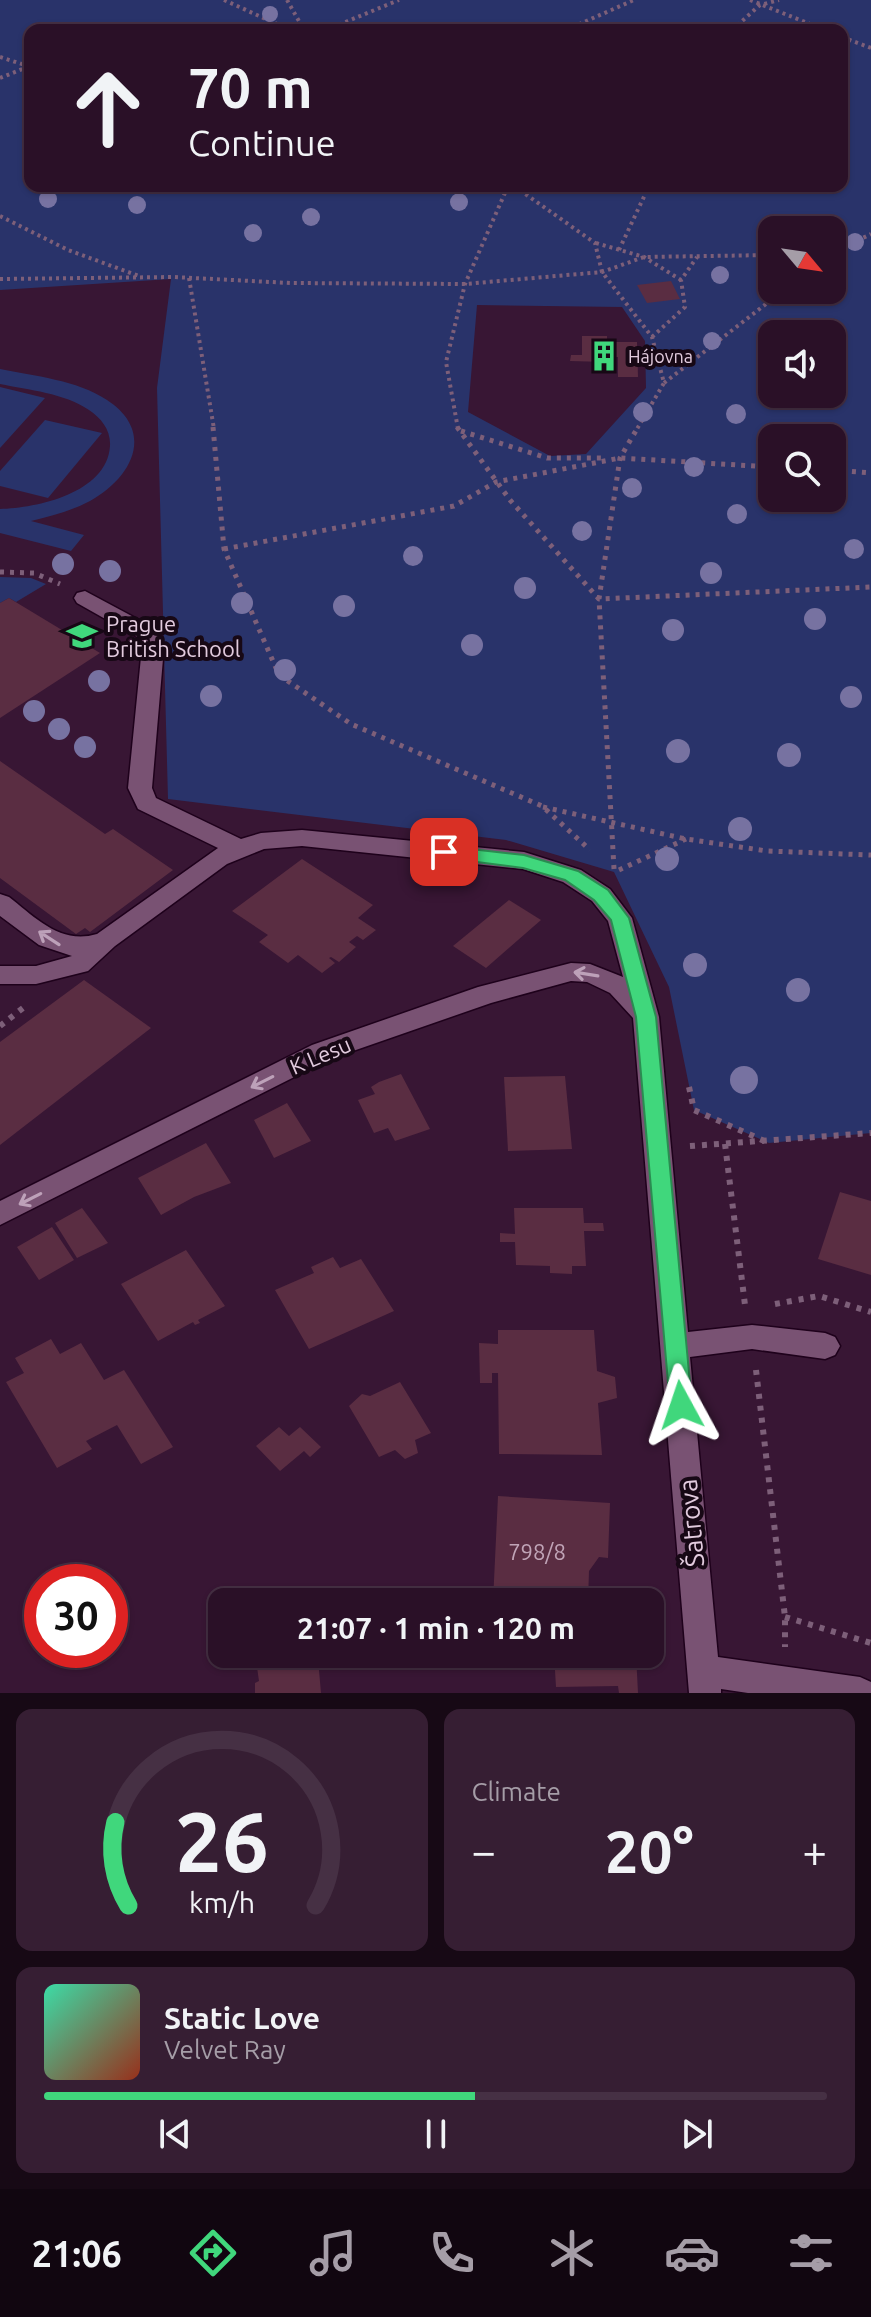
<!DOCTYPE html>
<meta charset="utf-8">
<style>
body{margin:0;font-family:Ubuntu,sans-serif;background:#361e33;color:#f1f3f6;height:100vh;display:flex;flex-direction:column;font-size:30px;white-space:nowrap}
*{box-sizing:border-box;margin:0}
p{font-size:26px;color:#a59da7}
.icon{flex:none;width:44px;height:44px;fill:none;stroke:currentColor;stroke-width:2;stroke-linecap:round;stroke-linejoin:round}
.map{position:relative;height:1693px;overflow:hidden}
.details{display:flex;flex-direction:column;gap:16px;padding:16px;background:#170915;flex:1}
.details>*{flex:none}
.guide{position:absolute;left:24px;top:24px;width:824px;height:168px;border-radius:16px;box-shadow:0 2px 6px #0004,0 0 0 2px #463044;background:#2a1027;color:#f1f3f6;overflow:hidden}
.needle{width:52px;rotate:119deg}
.controls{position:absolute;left:758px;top:216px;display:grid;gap:16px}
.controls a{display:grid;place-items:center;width:88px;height:88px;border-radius:16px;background:#2a1027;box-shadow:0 2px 6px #0004,0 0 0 2px #463044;font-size:40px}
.speed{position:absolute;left:24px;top:1564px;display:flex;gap:16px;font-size:40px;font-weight:700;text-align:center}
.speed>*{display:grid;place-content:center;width:104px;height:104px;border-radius:50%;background:#2a1027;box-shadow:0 2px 6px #0004,0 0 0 2px #463044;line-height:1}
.speed .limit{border:12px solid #d22;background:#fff;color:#111}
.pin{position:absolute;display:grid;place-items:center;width:68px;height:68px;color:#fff;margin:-34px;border-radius:16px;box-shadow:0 4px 12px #0006}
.me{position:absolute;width:88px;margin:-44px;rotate:355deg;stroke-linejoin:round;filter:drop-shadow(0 0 6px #0008)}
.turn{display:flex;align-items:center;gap:28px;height:168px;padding:0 32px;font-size:36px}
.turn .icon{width:104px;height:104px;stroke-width:2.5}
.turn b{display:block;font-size:56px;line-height:68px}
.big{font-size:60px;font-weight:700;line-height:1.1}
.details .card{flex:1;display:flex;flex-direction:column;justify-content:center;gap:12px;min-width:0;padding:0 28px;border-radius:16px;background:#361e33}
.details .dial{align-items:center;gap:0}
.dial svg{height:208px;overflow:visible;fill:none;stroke:#463044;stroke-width:7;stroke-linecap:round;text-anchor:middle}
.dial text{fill:#f1f3f6;stroke:none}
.song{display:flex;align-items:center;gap:24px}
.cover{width:96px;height:96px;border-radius:12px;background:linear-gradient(135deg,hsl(160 70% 55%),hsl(10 70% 35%))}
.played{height:8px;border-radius:4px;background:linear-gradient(90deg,#40d77c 55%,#463044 55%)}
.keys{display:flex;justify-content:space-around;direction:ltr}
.heat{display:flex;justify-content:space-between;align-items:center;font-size:44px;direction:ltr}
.details .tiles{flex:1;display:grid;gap:16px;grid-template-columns:1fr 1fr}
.card:last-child{grid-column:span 2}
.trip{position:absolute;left:208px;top:1588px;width:456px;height:80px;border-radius:16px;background:#2a1027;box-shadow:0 2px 6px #0004,0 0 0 2px #463044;font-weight:700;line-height:80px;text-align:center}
.menu{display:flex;height:128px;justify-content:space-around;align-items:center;background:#110610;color:#a59da7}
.menu .icon{width:56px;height:56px}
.menu .current{color:#40d77c}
.menu b{font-size:36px;color:#f1f3f6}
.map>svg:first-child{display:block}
</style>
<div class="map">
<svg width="871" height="1693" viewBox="0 0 871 1693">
<rect width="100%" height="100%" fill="#381634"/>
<!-- green -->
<g fill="#29336a" fill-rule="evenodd">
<path d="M0,0H871V1133L769,1143L694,1110L669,987L614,872L506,840L168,799L157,388L171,279L0,290ZM30,30H842V186H30ZM772,230H832V290H772ZM477,305L622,307L645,341L646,388L586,454L550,456L468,412ZM772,334H832V394H772ZM772,438H832V498H772Z"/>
<path d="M0,369C34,376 77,380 107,400C156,432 132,478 90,501C71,511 51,516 31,521L84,535L71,551L0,533V509C37,508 107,493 110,446C111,430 101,418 89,410C64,393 29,390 0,384Z"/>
<path d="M0,387L45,398L0,448Z"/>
<path d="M45,420L102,433L48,498L0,486V471Z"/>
<path d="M0,577L31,578L46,584L16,602L9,598L0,603Z"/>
</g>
<!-- building -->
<g fill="#5a2d42">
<path d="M671,281L680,299L647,303L637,285Z"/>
<path d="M582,336H607V342H637L638,377H618V357H606V362L570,361L571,355H582Z"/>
<path d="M9,598L100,653L0,718V603Z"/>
<path d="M0,761L105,834L113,829L173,870L90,932L85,928L76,934L0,878Z"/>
<path d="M302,859L373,905L358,918L376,930L363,940L357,936L349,942L356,947L339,962L331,957L329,958L335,963L322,973L298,955L288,963L259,942L268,935L232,911Z"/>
<path d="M509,900L541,920L486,968L453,946Z"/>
<path d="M84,980L151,1028L0,1145V1042Z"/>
<path d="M401,1074L430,1129L395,1141L388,1128L374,1133L358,1100L375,1094L371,1087L379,1082Z"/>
<path d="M565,1076L572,1149L508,1151L504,1077Z"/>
<path d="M287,1103L311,1141L274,1158L254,1120Z"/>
<path d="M206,1143L231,1183L194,1197L161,1215L138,1178Z"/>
<path d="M840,1192L871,1201V1275L818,1259Z"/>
<path d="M82,1208L108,1243L77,1258L55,1223Z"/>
<path d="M514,1208H583L584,1223H603L604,1231H584L586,1266H572V1274L550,1273V1266L516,1265L515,1242H500V1233L515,1234Z"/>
<path d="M52,1227L74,1260L39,1280L17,1247Z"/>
<path d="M186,1250L225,1306L198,1320L200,1323L195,1325L193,1322L158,1341L121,1284Z"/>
<path d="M333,1257L340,1268L361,1259L394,1311L309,1349L275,1290L314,1273L311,1267Z"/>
<path d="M498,1330H594L597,1371L615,1377L617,1398L598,1403L602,1455L499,1454L498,1373H492V1383H480L479,1343L498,1344Z"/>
<path d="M51,1339L60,1354L81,1343L104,1380L124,1370L173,1447L141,1464L117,1425L86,1441L92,1449L57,1468L6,1382L24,1373L15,1358Z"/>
<path d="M400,1382L431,1433L415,1440L418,1453L405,1459L395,1450L379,1457L349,1406L362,1394L370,1396Z"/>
<path d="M279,1427L289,1436L300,1427L321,1447L310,1457L304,1451L280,1471L256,1446Z"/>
<path d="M498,1496L610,1503L608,1558L599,1557L589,1571L588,1602H493Z"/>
<path d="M554,1654H636L638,1693H619L618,1686L556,1687Z"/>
<path d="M318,1659L321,1693H255V1683L259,1681L257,1667Z"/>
</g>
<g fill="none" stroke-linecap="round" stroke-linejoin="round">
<!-- minor casing -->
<g stroke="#1e011b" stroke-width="3">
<path id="minor" d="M85,591L156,629L164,647L152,788L156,798L241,839L261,833L302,830L524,852L581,870L610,889L632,918L659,1017L688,1332L752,1325L825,1333L835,1337L840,1346L835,1355L825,1359L752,1349L690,1357L718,1657L860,1677L871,1682V1693H748L721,1689V1693H689L633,1018L610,993L587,982L571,981L491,1003L330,1059L0,1225V1201L312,1045L478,987L571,963L590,964L623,977L608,921L592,901L563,882L523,869L302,846L264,849L227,864L115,946L88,971L36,984H0V966H36L72,956L39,945L0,916V894L9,897C35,917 60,945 97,934L218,848L138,809L128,788L142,647L139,638L77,603L74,598L77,593Z"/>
</g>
<!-- path-far2 -->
<g stroke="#7d5f79" stroke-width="4" stroke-dasharray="3 4" stroke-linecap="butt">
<path d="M224,0L290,30"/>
<path d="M287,0L304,30"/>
<path d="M750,0L825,30"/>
<path d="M259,30L282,27"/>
<path d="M326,30L399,0"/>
<path d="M566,30L634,0"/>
<path d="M732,30L760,5L779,0"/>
<path d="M842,37L871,48"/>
<path d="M0,57L28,66"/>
<path d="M0,78L30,66"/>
<path d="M514,186L595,243L602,272L652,337L664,383L637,429"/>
<path d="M0,216L68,250L139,276"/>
<path d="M596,243L644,257L681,280"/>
<path d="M619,250L649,186"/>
<path d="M832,253L871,234"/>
<path d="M189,278L214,429"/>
<path d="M0,279L174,277L290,283L465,284L602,272L644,257L772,255"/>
<path d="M652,337L685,307L681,280L697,257"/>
<path d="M664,383L784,290"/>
<path d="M458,429L446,362L465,284L508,186"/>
</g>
<!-- path-far1 -->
<g stroke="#7d5f79" stroke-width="5" stroke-dasharray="4 6" stroke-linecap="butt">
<path d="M213,427L224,549L279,675L351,724L542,806L590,850"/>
<path d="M457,427L510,500L599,599L871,587"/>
<path d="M461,431L547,458H603"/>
<path d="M832,470L871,473"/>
<path d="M224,549L454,506L496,482L620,458L772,467"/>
<path d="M0,572L34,573L60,584"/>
<path d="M543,807L686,839L767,851L871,855"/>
<path d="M614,869L599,599L620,458L638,427"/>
<path d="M619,870L686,839"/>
</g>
<!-- path -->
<g stroke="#7d5f79" stroke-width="6" stroke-dasharray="5 7" stroke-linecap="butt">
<path d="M0,1026L23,1008L19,1005"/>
<path d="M689,1087L694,1110L769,1143"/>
<path d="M725,1144L745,1305"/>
<path d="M690,1146L871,1133"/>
<path d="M775,1304L819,1296L871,1312"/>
<path d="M756,1370L785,1617V1647"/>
<path d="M785,1617L871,1643"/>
</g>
<!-- minor -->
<use href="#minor" fill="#795273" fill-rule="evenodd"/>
</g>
<!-- trees -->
<g fill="#7772a1">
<circle cx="270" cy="14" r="8"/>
<circle cx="48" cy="199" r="9"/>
<circle cx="459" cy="202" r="9"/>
<circle cx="137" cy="205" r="9"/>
<circle cx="311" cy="217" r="9"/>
<circle cx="253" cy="233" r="9"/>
<circle cx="855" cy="242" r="9"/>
<circle cx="720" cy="275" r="9"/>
<circle cx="712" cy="341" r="9"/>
<circle cx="643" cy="412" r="10"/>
<circle cx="736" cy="414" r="10"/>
<circle cx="694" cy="467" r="10"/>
<circle cx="632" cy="488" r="10"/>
<circle cx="737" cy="514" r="10"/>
<circle cx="582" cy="531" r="10"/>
<circle cx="854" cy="549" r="10"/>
<circle cx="413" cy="556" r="10"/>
<circle cx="63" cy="564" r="11"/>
<circle cx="110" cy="571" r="11"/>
<circle cx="711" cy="573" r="11"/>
<circle cx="525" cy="588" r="11"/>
<circle cx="242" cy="603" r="11"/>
<circle cx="344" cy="606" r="11"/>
<circle cx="815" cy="619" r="11"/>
<circle cx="673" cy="630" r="11"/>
<circle cx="472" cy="645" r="11"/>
<circle cx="285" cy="670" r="11"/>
<circle cx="99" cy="681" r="11"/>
<circle cx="211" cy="696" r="11"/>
<circle cx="851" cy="697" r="11"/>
<circle cx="34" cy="711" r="11"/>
<circle cx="59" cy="729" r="11"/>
<circle cx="85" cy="747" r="11"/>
<circle cx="678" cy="751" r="12"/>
<circle cx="789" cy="755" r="12"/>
<circle cx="740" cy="829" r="12"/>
<circle cx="667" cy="859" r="12"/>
<circle cx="695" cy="965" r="12"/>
<circle cx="798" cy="990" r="12"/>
<circle cx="744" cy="1080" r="14"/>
</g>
<!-- one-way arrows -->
<defs><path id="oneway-shaft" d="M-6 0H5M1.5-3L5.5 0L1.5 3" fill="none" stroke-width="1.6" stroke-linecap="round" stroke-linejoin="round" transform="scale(2)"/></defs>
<g stroke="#bda1b9">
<use href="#oneway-shaft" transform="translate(49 938) rotate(-147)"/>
<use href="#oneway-shaft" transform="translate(586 974) rotate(-171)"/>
<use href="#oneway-shaft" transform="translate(262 1082) rotate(153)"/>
<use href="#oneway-shaft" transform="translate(30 1199) rotate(153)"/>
</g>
<!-- route -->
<path fill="#40d77c" stroke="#2a8c51" stroke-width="2" d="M444,846L524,855L578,871L608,890L629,918L656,1017L692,1405L689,1412L681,1415L673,1412L670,1405L636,1017L611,920L594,900L565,880L523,868L438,857L435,852Z"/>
<!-- icons -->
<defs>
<g id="building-bare" transform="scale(2.4)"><path d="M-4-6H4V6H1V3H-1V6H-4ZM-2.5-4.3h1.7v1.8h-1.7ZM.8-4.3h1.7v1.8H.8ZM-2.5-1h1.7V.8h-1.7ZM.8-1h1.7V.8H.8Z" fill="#40d77c" stroke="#170815" stroke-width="2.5" paint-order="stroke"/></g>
<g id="school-bare" transform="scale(2.4)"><path d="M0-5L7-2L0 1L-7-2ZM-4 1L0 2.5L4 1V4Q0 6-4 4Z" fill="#40d77c" stroke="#170815" stroke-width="2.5" paint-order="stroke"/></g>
</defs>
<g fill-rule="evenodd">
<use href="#building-bare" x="604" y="356"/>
<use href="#school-bare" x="82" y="636"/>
</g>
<g text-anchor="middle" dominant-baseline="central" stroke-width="8" stroke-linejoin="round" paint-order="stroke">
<!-- far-poi labels -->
<g font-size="18" fill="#e2cbde" stroke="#170815" text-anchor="start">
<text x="628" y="356">Hájovna</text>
</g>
<!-- poi labels -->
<g font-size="22" fill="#e2cbde" stroke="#170815" text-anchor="start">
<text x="106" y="623">Prague<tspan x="106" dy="25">British School</tspan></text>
</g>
<!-- street labels -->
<g font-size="22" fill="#e2cbde" stroke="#170815">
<text transform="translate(320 1055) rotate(-23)">K Lesu</text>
</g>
<!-- near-number labels -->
<g font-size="22" fill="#c0a4b7">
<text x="537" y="1551">798/8</text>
</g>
<!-- near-street labels -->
<g font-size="26" fill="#e2cbde" stroke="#170815">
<text transform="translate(691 1523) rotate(-95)">Šatrova</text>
</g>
</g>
</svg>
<div class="controls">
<a><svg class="needle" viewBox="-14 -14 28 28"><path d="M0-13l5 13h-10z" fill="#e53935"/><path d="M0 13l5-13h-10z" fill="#a59da7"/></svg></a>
<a><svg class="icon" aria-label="sound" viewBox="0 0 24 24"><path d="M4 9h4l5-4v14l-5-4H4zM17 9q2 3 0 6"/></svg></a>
<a><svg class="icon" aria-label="search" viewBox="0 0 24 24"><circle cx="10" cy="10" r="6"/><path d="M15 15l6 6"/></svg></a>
</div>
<div class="speed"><div class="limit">30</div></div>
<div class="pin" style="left:444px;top:852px;background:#d93025"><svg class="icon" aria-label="arrive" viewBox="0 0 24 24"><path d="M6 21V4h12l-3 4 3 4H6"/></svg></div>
<svg class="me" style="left:681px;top:1405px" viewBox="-20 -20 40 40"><path d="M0-17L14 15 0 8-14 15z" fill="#40d77c" stroke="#fff" stroke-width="4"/></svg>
<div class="trip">21:07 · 1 min · 120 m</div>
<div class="guide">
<div class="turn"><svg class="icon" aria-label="ahead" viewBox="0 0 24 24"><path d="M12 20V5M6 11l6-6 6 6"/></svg><div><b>70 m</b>Continue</div></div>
</div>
</div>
<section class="details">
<div class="tiles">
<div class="card dial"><svg viewBox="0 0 100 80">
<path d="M14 69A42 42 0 1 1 86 69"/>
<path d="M14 69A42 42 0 0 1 9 37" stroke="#40d77c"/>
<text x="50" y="56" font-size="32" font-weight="700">26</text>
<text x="50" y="72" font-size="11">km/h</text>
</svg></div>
<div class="card"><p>Climate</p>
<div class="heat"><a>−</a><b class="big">20°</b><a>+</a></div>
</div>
<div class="card">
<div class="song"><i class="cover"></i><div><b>Static Love</b><p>Velvet Ray</p></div></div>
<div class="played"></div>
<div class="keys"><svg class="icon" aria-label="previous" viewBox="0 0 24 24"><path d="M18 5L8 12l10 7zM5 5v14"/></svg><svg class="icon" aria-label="pause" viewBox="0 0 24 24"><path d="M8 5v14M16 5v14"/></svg><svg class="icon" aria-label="next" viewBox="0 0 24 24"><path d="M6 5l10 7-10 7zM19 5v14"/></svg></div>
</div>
</div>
</section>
<nav class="menu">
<b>21:06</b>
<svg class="icon current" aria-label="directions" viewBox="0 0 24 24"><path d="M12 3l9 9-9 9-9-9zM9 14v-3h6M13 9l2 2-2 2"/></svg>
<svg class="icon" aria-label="music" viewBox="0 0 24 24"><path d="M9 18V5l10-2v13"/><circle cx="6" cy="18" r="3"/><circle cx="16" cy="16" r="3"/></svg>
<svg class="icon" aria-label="phone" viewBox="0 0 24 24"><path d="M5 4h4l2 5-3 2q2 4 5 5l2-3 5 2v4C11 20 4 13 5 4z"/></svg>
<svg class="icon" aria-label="climate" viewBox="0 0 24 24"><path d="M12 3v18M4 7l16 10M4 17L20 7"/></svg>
<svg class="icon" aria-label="car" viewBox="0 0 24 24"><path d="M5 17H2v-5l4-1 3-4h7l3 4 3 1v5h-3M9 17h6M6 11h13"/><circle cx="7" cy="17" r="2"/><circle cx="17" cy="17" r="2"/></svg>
<svg class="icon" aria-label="filters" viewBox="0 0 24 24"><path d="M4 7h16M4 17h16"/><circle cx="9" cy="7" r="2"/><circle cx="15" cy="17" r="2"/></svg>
</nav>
